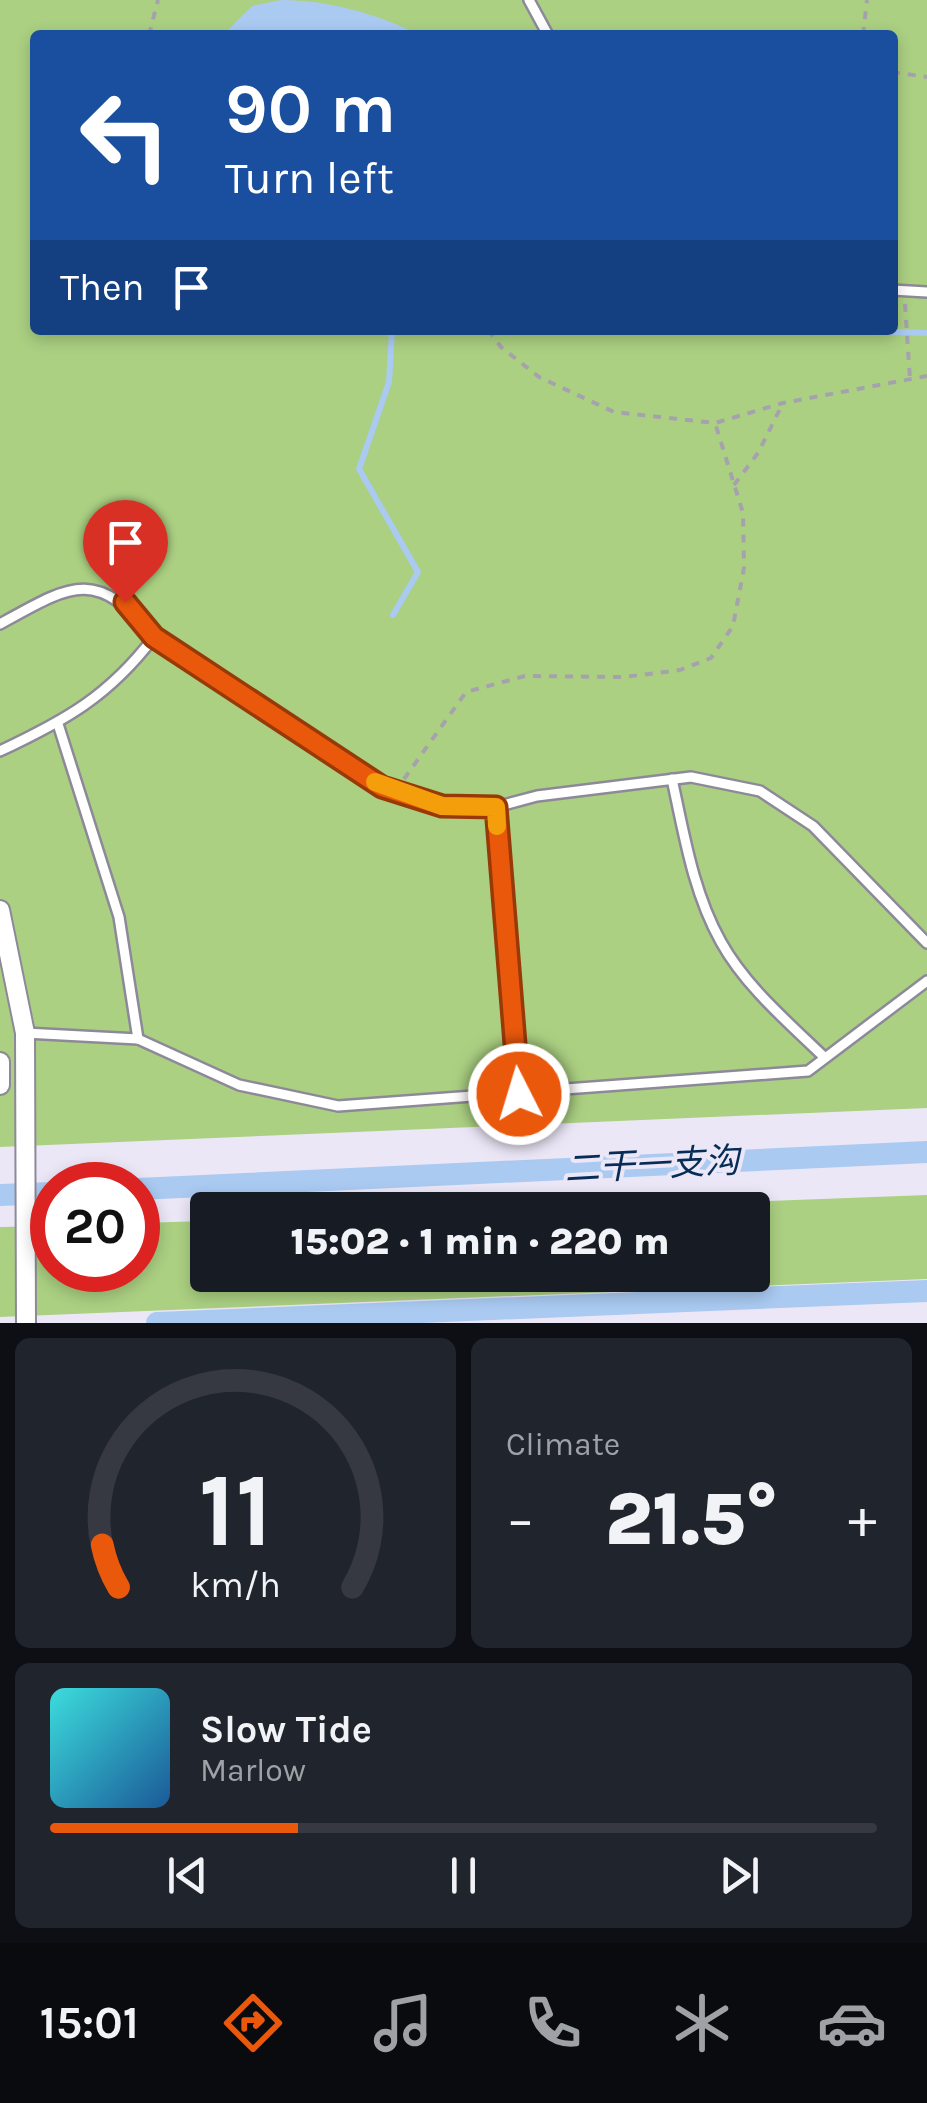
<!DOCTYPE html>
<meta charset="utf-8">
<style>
body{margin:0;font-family:Karla,"Noto Sans SC",sans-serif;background:#20242c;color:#f1f3f6;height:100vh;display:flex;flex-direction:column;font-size:38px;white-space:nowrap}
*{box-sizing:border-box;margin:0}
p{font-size:32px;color:#9ea1a6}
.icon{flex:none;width:55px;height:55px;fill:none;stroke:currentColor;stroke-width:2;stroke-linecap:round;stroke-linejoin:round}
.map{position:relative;height:1323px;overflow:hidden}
.side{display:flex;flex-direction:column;gap:15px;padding:15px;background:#0d0f14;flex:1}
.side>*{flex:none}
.guide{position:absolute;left:30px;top:30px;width:868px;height:305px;border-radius:10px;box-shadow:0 5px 15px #0003;background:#1a4fa0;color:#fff;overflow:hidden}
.speed{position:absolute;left:30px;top:1162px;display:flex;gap:20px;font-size:50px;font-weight:700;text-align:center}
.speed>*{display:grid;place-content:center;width:130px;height:130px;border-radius:50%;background:#171b24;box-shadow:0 5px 15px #0003;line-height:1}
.speed .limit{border:15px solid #d22;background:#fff;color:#111}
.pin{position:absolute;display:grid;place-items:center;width:85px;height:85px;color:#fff;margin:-102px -42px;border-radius:50% 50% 50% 0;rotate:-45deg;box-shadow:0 0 10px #0007}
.pin .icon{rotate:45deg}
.me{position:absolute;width:110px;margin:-55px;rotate:355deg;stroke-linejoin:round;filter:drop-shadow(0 0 8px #0008)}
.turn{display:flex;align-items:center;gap:35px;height:210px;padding:0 30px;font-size:45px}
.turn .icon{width:130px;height:130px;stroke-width:2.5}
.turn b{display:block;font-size:70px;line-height:85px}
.then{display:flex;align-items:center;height:95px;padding:0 30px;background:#0003;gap:20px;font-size:38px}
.big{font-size:75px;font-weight:800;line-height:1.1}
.side .tile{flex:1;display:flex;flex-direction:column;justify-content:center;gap:15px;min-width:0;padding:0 35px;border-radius:15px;background:#20242c}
.side .dial{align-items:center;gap:0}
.dial svg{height:260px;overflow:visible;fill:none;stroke:#363941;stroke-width:7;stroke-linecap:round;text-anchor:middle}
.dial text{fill:#f1f3f6;stroke:none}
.song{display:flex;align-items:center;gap:30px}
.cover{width:120px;height:120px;border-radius:15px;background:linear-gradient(135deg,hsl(180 70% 55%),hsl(210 70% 35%))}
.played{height:10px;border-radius:5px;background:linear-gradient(90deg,#ea580c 30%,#363941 30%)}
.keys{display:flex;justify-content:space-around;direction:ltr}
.heat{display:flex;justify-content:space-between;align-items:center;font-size:55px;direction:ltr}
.side .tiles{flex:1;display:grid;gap:15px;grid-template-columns:1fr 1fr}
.tile:last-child{grid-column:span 2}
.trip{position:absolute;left:190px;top:1192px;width:580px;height:100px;border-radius:10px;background:#171b24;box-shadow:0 5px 15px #0003;font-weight:800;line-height:100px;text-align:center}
.dock{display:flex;height:160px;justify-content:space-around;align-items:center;background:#090b0e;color:#9ea1a6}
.dock .icon{width:70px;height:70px}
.dock .current{color:#ea580c}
.dock b{font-size:45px;color:#f1f3f6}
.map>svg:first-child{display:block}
</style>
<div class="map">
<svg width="927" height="1323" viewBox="0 0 927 1323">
<rect width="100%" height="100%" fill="#ece7f7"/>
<!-- green -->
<g fill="#abd082" fill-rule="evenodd">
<path d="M0,0H927V1108L0,1147ZM35,35H892V330H35Z"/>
<path d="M927,1195V1279L0,1317V1227L52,1226V1270H138V1223L207,1221L208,1275H752V1210H538Z"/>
</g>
<!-- water -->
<path fill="#aacaf2" d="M281,0C329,0 377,14 420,35H223L252,6Z"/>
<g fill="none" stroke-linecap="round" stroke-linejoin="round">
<!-- stream -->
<g stroke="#aacaf2" stroke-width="6">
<path d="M392,330L389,382L359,469L418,572L393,615"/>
<path d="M832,330L927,333"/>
</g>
<!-- canal -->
<g stroke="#aacaf2" stroke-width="22">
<path d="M138,1189L927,1152"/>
<path d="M0,1195L52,1193"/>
<path d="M157,1323L927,1291"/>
</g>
<!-- lane casing -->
<g stroke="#8d8998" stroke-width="14">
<g id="lane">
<path d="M529,0L548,35"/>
<path d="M892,290L927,292"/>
<path d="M0,624C72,584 96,567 154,637C109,696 66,720 0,751"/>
<path d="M154,637L382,787L442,807H496L537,796L691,777L760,791L813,826L927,943"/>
<path d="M58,724L119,917L138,1039"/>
<path d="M672,779C684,834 693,892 721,942C746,987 788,1022 824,1057"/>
<path d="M496,807L519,1094"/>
<path d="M25,1033L138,1039L239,1085L338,1106L808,1071L927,981"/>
</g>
</g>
<!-- street casing -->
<g stroke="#8d8998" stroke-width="22">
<g id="street">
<path d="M0,910L25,1033L26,1323"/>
<path d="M0,1062V1085"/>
</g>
</g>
<!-- path -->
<g stroke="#a5a2ae" stroke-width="4" stroke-dasharray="8 8" stroke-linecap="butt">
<path d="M149,35L158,0"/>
<path d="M863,35L867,0"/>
<path d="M892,72L927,77"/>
<path d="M905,304L910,379"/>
<path d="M488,330L501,347L539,377L614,412L715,423L783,403L927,376"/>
<path d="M734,485L758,453L783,403"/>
<path d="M404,779L466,692L525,676L624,677L680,670L711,658L733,626L744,568L743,513L715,423"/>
</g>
<!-- lane -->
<use href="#lane" stroke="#fff" stroke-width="9"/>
<!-- street -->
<use href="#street" stroke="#fff" stroke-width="18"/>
</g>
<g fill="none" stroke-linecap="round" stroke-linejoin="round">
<!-- route casing -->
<g stroke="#983908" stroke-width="25">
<path id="route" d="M125,602L154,637L382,787L442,806L496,807L519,1094"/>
</g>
<!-- route -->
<use href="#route" stroke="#ea580c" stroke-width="18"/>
<!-- slow -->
<path stroke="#f59e0b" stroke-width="18" d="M375,782L442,806L496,807L497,826"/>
</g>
<g text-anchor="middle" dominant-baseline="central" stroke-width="8" stroke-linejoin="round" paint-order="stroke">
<!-- water labels -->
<g font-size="35" font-style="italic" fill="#072d56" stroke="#ece7f7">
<text transform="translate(652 1165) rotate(-3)">二干一支沟</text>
</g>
</g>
</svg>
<div class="speed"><div class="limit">20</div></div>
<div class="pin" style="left:125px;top:602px;background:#d93025"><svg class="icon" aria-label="arrive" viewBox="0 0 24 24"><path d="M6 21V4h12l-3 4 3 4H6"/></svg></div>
<svg class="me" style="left:519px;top:1094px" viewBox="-20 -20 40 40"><circle r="17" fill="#ea580c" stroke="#fff" stroke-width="3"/><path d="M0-11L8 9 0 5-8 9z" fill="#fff"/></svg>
<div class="trip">15:02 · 1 min · 220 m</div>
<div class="guide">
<div class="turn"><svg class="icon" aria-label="left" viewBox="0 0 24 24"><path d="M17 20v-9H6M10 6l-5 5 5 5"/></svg><div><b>90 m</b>Turn left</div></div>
<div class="then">Then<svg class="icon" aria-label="arrive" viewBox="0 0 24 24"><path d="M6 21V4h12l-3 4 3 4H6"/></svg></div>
</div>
</div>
<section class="side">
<div class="tiles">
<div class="tile dial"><svg viewBox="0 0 100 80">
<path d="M14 69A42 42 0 1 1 86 69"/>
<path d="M14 69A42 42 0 0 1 9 56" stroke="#ea580c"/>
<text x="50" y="56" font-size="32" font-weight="700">11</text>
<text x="50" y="72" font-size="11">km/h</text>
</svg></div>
<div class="tile"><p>Climate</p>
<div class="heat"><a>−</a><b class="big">21.5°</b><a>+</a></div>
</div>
<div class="tile">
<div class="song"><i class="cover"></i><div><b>Slow Tide</b><p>Marlow</p></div></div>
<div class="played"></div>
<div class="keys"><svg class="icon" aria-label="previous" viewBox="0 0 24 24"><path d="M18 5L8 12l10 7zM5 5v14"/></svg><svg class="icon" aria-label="pause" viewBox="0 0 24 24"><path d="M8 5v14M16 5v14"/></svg><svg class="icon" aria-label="next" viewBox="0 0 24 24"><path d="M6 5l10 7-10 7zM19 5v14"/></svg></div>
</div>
</div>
</section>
<nav class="dock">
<b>15:01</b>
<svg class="icon current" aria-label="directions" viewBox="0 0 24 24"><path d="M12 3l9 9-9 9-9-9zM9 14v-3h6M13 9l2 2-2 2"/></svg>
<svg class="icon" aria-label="music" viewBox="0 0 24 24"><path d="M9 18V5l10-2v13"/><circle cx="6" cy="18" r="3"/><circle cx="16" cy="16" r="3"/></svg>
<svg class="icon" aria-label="phone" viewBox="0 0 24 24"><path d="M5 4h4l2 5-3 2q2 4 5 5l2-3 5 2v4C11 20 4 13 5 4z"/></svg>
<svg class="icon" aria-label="climate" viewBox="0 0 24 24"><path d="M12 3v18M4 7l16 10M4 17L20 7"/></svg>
<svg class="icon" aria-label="car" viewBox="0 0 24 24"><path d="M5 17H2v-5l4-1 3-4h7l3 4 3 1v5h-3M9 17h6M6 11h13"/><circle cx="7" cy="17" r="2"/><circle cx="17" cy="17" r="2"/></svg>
</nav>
